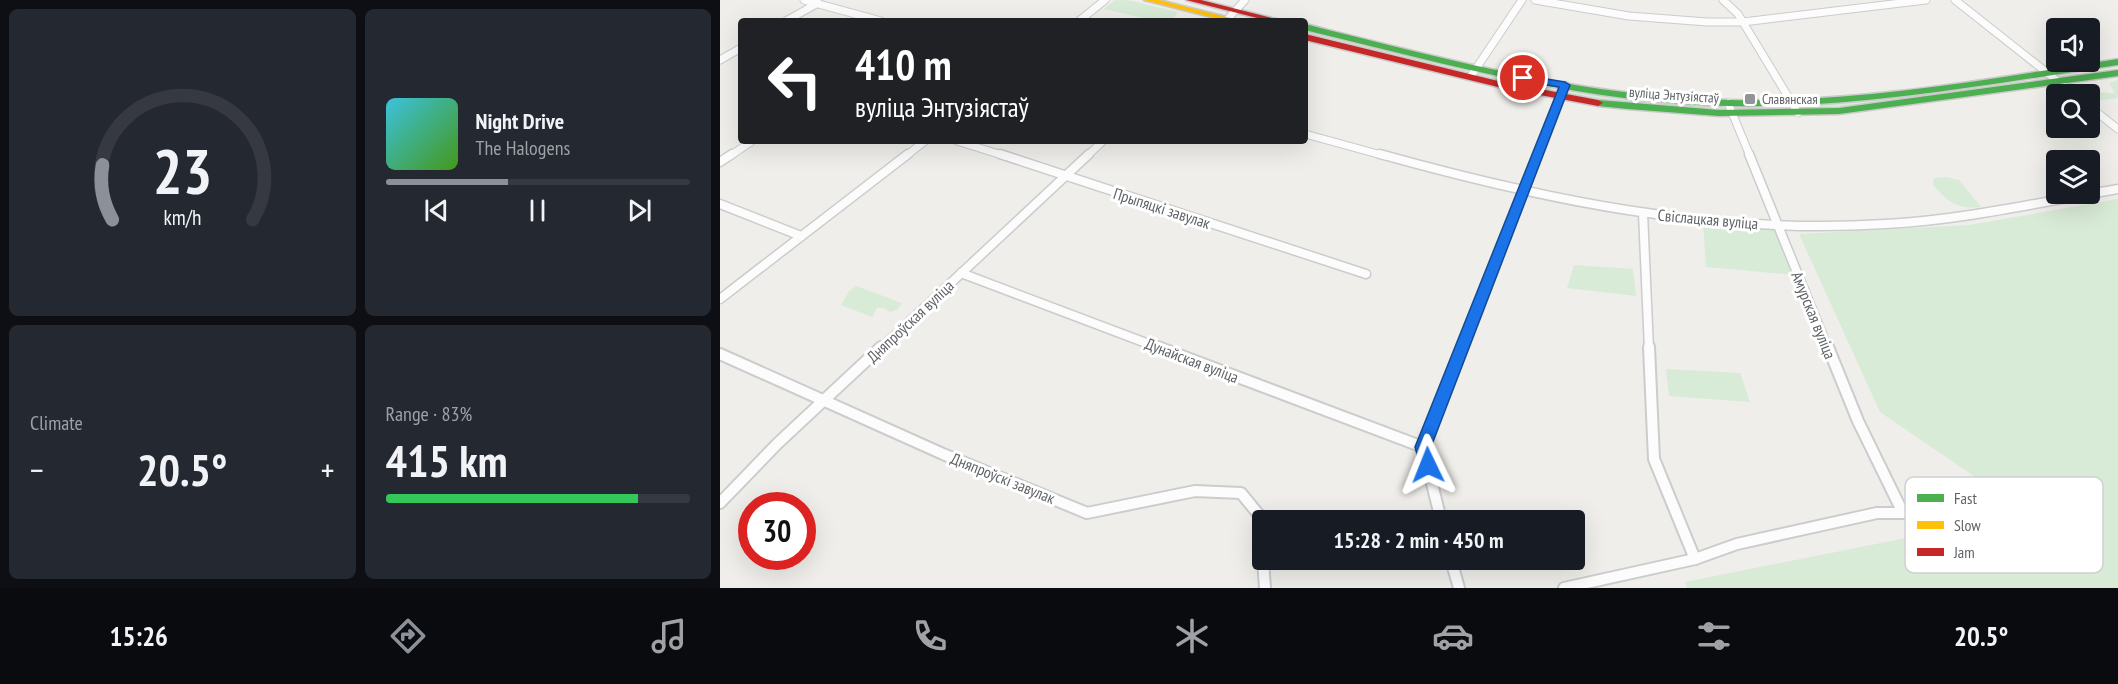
<!DOCTYPE html>
<meta charset="utf-8">
<style>
body{margin:0;font-family:"PT Sans Narrow",sans-serif;background:#242831;color:#f1f3f6;height:100vh;display:flex;flex-direction:column;font-size:22px;white-space:nowrap}
*{box-sizing:border-box;margin:0}
p{font-size:20px;color:#9ea1a6}
.icon{flex:none;width:33px;height:33px;fill:none;stroke:currentColor;stroke-width:2;stroke-linecap:round;stroke-linejoin:round}
.map{position:relative;flex:1;overflow:hidden}
.panel{display:flex;flex-direction:column;gap:9px;padding:9px;background:#0d0f14;width:720px}
.panel>*{flex:none}
.guide{position:absolute;left:18px;top:18px;width:570px;height:126px;border-radius:6px;box-shadow:0 6px 24px #0002;background:#202124;color:#fff;overflow:hidden}
.controls{position:absolute;left:1326px;top:18px;display:grid;gap:12px}
.controls a{display:grid;place-items:center;width:54px;height:54px;border-radius:6px;background:#171b24;box-shadow:0 6px 24px #0002;font-size:30px}
.speed{position:absolute;left:18px;top:492px;display:flex;gap:12px;font-size:30px;font-weight:700;text-align:center}
.speed>*{display:grid;place-content:center;width:78px;height:78px;border-radius:50%;background:#171b24;box-shadow:0 6px 24px #0002;line-height:1}
.speed .limit{border:9px solid #d22;background:#fff;color:#111}
.pin{position:absolute;display:grid;place-items:center;width:51px;height:51px;color:#fff;margin:-26px;border:3px solid #fff;border-radius:50%;box-shadow:0 2px 6px #0007}
.me{position:absolute;width:66px;margin:-33px;rotate:358deg;stroke-linejoin:round;filter:drop-shadow(0 0 4px #0008)}
.turn{display:flex;align-items:center;gap:21px;height:126px;padding:0 18px;font-size:27px}
.turn .icon{width:78px;height:78px;stroke-width:2.5}
.turn b{display:block;font-size:42px;line-height:51px}
.big{font-size:45px;font-weight:600;line-height:1.1}
.panel .widget{flex:1;display:flex;flex-direction:column;justify-content:center;gap:9px;min-width:0;padding:0 21px;border-radius:9px;background:#242831}
.panel .dial{align-items:center;gap:0}
.dial svg{height:156px;overflow:visible;fill:none;stroke:#363941;stroke-width:7;stroke-linecap:round;text-anchor:middle}
.dial text{fill:#f1f3f6;stroke:none}
.song{display:flex;align-items:center;gap:18px}
.cover{width:72px;height:72px;border-radius:9px;background:linear-gradient(135deg,hsl(190 70% 55%),hsl(100 70% 35%))}
.played{height:6px;border-radius:3px;background:linear-gradient(90deg,#8c9099 40%,#363941 40%)}
.keys{display:flex;justify-content:space-around;direction:ltr}
.heat{display:flex;justify-content:space-between;align-items:center;font-size:33px;direction:ltr}
.charge{height:9px;border-radius:4px;background:linear-gradient(90deg,#34c759 83%,#363941 0)}
.panel .tiles{flex:1;display:grid;gap:9px;grid-template-columns:repeat(2,1fr)}
.trip{position:absolute;left:532px;top:510px;width:333px;height:60px;border-radius:6px;background:#171b24;box-shadow:0 6px 24px #0002;font-weight:600;line-height:60px;text-align:center}
.menu{display:flex;height:96px;justify-content:space-around;align-items:center;background:#090b0e;color:#9ea1a6}
.menu .icon{width:42px;height:42px}
.menu .current{color:#8c9099}
.menu b{font-size:27px;color:#f1f3f6}
main{display:flex;flex:1;min-height:0}
.map>svg:first-child{display:block}
</style>
<main>
<section class="panel">
<div class="tiles">
<div class="widget dial"><svg viewBox="0 0 100 80">
<path d="M14 69A42 42 0 1 1 86 69"/>
<path d="M14 69A42 42 0 0 1 9 41" stroke="#8c9099"/>
<text x="50" y="56" font-size="32" font-weight="700">23</text>
<text x="50" y="72" font-size="11">km/h</text>
</svg></div>
<div class="widget">
<div class="song"><i class="cover"></i><div><b>Night Drive</b><p>The Halogens</p></div></div>
<div class="played"></div>
<div class="keys"><svg class="icon" aria-label="previous" viewBox="0 0 24 24"><path d="M18 5L8 12l10 7zM5 5v14"/></svg><svg class="icon" aria-label="pause" viewBox="0 0 24 24"><path d="M8 5v14M16 5v14"/></svg><svg class="icon" aria-label="next" viewBox="0 0 24 24"><path d="M6 5l10 7-10 7zM19 5v14"/></svg></div>
</div>
<div class="widget"><p>Climate</p>
<div class="heat"><a>−</a><b class="big">20.5°</b><a>+</a></div>
</div>
<div class="widget"><p>Range · 83%</p><b class="big">415 km</b><div class="charge"></div></div>
</div>
</section>
<div class="map">
<svg width="1398" height="588" viewBox="0 0 1398 588">
<rect width="100%" height="100%" fill="#efeeea"/>
<!-- green -->
<g fill="#d8ebd6">
<path d="M395,0H408L458,12L453,19H428L384,9Z"/>
<path d="M585,29L750,69V70L744,73L585,34Z"/>
<path d="M759,71L837,87L838,89L835,93L759,75Z"/>
<path d="M1302,78L1308,83L1165,102L1082,110L1078,107Z"/>
<path d="M1398,80V98L1375,101L1358,88C1372,87 1381,94 1395,93L1389,83Z"/>
<path d="M847,88L887,95L1002,106L1003,111L951,108L845,95Z"/>
<path d="M1226,177L1239,180L1261,207C1238,210 1228,202 1213,185L1214,178Z"/>
<path d="M1398,199V588H967L965,582L1196,536L1222,488L1264,483L1160,412L1079,234L1249,225Z"/>
<path d="M983,222L1056,230L1073,275L986,267Z"/>
<path d="M854,265L913,269L916,296L847,288Z"/>
<path d="M136,286L182,303L178,309L170,312L164,308H157L152,317L121,305L129,291Z"/>
<path d="M946,369L1020,373L1030,402L949,396Z"/>
</g>
<g fill="none" stroke-linecap="round" stroke-linejoin="round">
<!-- street-far2 casing -->
<g stroke="#cbcccc" stroke-width="9">
<g id="street-far2">
<path d="M84,0L161,21"/>
<path d="M815,0L909,16L987,22H1023L1206,0"/>
<path d="M1003,0L1018,14L1078,113"/>
<path d="M1235,0L1354,94"/>
<path d="M66,21L98,3"/>
<path d="M359,21L385,0"/>
<path d="M506,21L525,0"/>
<path d="M0,60L21,48"/>
<path d="M751,76L802,0"/>
<path d="M1008,103L1030,156"/>
<path d="M1370,107L1398,129"/>
<path d="M585,134L665,156"/>
<path d="M237,141L285,156"/>
<path d="M10,156L32,141"/>
<path d="M186,156L205,141"/>
<path d="M367,156L383,141"/>
<path d="M817,156L845,85"/>
</g>
</g>
<!-- street-far1 casing -->
<g stroke="#cbcccc" stroke-width="11">
<g id="street-far1">
<path d="M280,154L646,274"/>
<path d="M660,154C825,200 992,235 1165,224C1243,220 1321,202 1398,189"/>
<path d="M1029,154L1108,349"/>
<path d="M0,162L12,154"/>
<path d="M0,204L81,236"/>
<path d="M923,213L929,349"/>
<path d="M241,273L442,349"/>
<path d="M0,299L188,154"/>
<path d="M160,349L369,154"/>
<path d="M742,349L818,154"/>
</g>
</g>
<!-- street casing -->
<g stroke="#cbcccc" stroke-width="14">
<g id="street">
<path d="M438,347L703,447"/>
<path d="M929,347L934,459L975,559"/>
<path d="M0,354L223,454L367,513L475,491L521,493L539,515L543,548"/>
<path d="M0,503L58,443L161,347"/>
<path d="M721,520L703,447L742,347"/>
<path d="M543,560L545,588"/>
<path d="M731,560L739,588"/>
<path d="M844,588L975,559L1017,544L1157,513H1183L1138,421L1108,347"/>
</g>
</g>
<!-- fast casing -->
<g stroke="#cacacb" stroke-width="3">
<g id="fast">
<path d="M585,24C724,59 865,97 1009,100C1140,103 1269,79 1398,59V65C1269,84 1140,109 1009,106C865,103 724,64 585,30Z"/>
<path d="M1398,70V76L1119,114L999,116L908,109L878,106L873,103L878,100L999,110L1119,108Z"/>
</g>
</g>
<!-- slow casing -->
<g stroke="#cacacb" stroke-width="3">
<path id="slow" d="M424,0H439L522,21H507Z"/>
</g>
<!-- jam casing -->
<g stroke="#cacacb" stroke-width="3">
<g id="jam">
<path d="M466,0H481L564,21H549Z"/>
<path d="M585,34L778,81L878,100L883,103L878,106L778,87L585,40Z"/>
</g>
</g>
<!-- street-far2 -->
<use href="#street-far2" stroke="#fdfcfc" stroke-width="7"/>
<!-- street-far1 -->
<use href="#street-far1" stroke="#fdfcfc" stroke-width="8"/>
<!-- street -->
<use href="#street" stroke="#fdfcfc" stroke-width="10"/>
<!-- fast -->
<use href="#fast" fill="#4caf50" fill-rule="evenodd"/>
<!-- slow -->
<use href="#slow" fill="#ffc107" fill-rule="evenodd"/>
<!-- jam -->
<use href="#jam" fill="#c62828" fill-rule="evenodd"/>
</g>
<!-- route -->
<path fill="#1a73e8" stroke="#114b97" stroke-width="1.5" d="M803,75L845,82L850,85L711,447L716,465L713,471L708,473L702,471L695,447L839,87L799,80L798,78Z"/>
<!-- markers -->
<rect fill="#919496" stroke="#fff" stroke-width="2" x="1024" y="93" width="12" height="12" rx="3"/>
<g text-anchor="middle" dominant-baseline="central" stroke-width="6" stroke-linejoin="round" paint-order="stroke">
<!-- far-street labels -->
<g font-size="14" fill="#5f6368" stroke="#fff">
<text transform="translate(954 95) rotate(4)">вуліца Энтузіястаў</text>
</g>
<!-- far-poi labels -->
<g font-size="14" fill="#5f6368" stroke="#fff" text-anchor="start">
<text x="1042" y="99">Славянская</text>
</g>
<!-- street labels -->
<g font-size="16" fill="#5f6368" stroke="#fff">
<text transform="translate(442 208) rotate(18)">Прыпяцкі завулак</text>
<text transform="translate(988 219) rotate(5)">Свіслацкая вуліца</text>
<text transform="translate(1094 315) rotate(68)">Амурская вуліца</text>
<text transform="translate(190 321) rotate(-43)">Дняпроўская вуліца</text>
<text transform="translate(472 360) rotate(21)">Дунайская вуліца</text>
<text transform="translate(283 478) rotate(22)">Дняпроўскі завулак</text>
</g>
</g>
<!-- legend -->
<rect x="1185" y="477" width="198" height="96" rx="9" fill="#fff" stroke="#cfd0d2" stroke-width="1.5"/>
<rect x="1197" y="494" width="27" height="8" fill="#4caf50"/>
<rect x="1197" y="521" width="27" height="8" fill="#ffc107"/>
<rect x="1197" y="548" width="27" height="8" fill="#c62828"/>
<g font-size="16" fill="#5f6368">
<text x="1234" y="504">Fast</text>
<text x="1234" y="531">Slow</text>
<text x="1234" y="558">Jam</text>
</g>
</svg>
<div class="controls">
<a><svg class="icon" aria-label="sound" viewBox="0 0 24 24"><path d="M4 9h4l5-4v14l-5-4H4zM17 9q2 3 0 6"/></svg></a>
<a><svg class="icon" aria-label="search" viewBox="0 0 24 24"><circle cx="10" cy="10" r="6"/><path d="M15 15l6 6"/></svg></a>
<a><svg class="icon" aria-label="layers" viewBox="0 0 24 24"><path d="M12 4l9 5-9 5-9-5zM3 14l9 5 9-5"/></svg></a>
</div>
<div class="speed"><div class="limit">30</div></div>
<div class="pin" style="left:803px;top:78px;background:#d93025"><svg class="icon" aria-label="arrive" viewBox="0 0 24 24"><path d="M6 21V4h12l-3 4 3 4H6"/></svg></div>
<svg class="me" style="left:708px;top:465px" viewBox="-20 -20 40 40"><path d="M0-17L14 15 0 8-14 15z" fill="#1a73e8" stroke="#fff" stroke-width="4"/></svg>
<div class="trip">15:28 · 2 min · 450 m</div>
<div class="guide">
<div class="turn"><svg class="icon" aria-label="left" viewBox="0 0 24 24"><path d="M17 20v-9H6M10 6l-5 5 5 5"/></svg><div><b>410 m</b>вуліца Энтузіястаў</div></div>
</div>
</div>
</main>
<nav class="menu">
<b>15:26</b>
<svg class="icon current" aria-label="directions" viewBox="0 0 24 24"><path d="M12 3l9 9-9 9-9-9zM9 14v-3h6M13 9l2 2-2 2"/></svg>
<svg class="icon" aria-label="music" viewBox="0 0 24 24"><path d="M9 18V5l10-2v13"/><circle cx="6" cy="18" r="3"/><circle cx="16" cy="16" r="3"/></svg>
<svg class="icon" aria-label="phone" viewBox="0 0 24 24"><path d="M5 4h4l2 5-3 2q2 4 5 5l2-3 5 2v4C11 20 4 13 5 4z"/></svg>
<svg class="icon" aria-label="climate" viewBox="0 0 24 24"><path d="M12 3v18M4 7l16 10M4 17L20 7"/></svg>
<svg class="icon" aria-label="car" viewBox="0 0 24 24"><path d="M5 17H2v-5l4-1 3-4h7l3 4 3 1v5h-3M9 17h6M6 11h13"/><circle cx="7" cy="17" r="2"/><circle cx="17" cy="17" r="2"/></svg>
<svg class="icon" aria-label="filters" viewBox="0 0 24 24"><path d="M4 7h16M4 17h16"/><circle cx="9" cy="7" r="2"/><circle cx="15" cy="17" r="2"/></svg>
<b>20.5°</b>
</nav>
